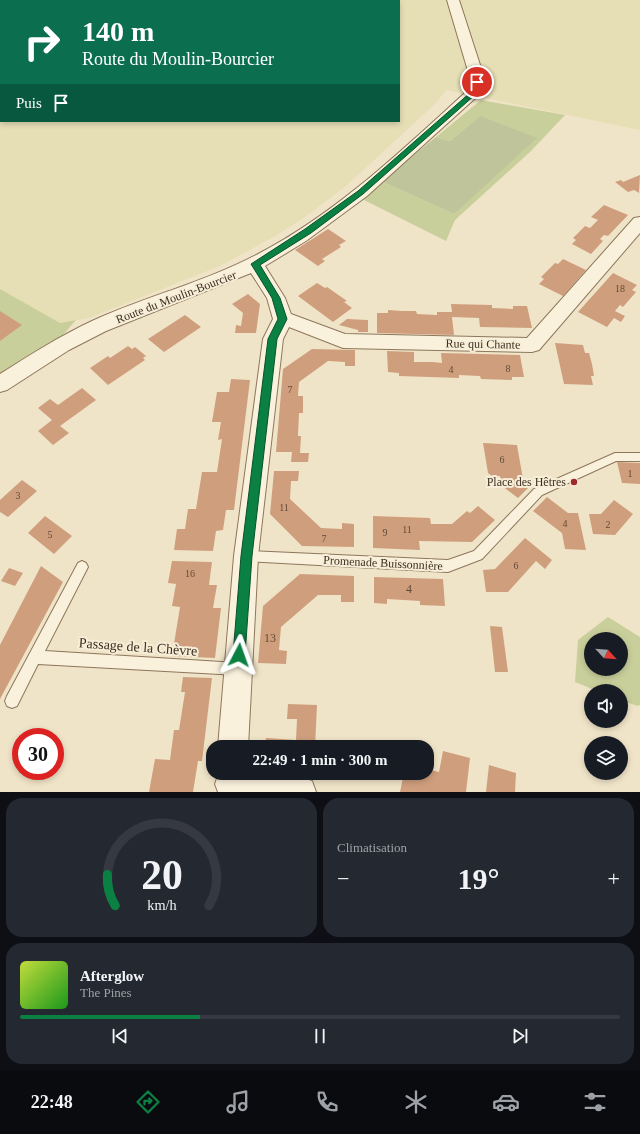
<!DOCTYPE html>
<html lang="fr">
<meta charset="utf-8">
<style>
body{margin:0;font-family:Georgia,serif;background:#242831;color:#f1f3f6;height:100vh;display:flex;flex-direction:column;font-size:15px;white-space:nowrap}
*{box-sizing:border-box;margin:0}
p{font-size:13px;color:#9ea1a6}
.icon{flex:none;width:22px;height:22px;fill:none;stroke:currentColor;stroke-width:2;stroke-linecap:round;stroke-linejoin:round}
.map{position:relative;height:792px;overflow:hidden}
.panel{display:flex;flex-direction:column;gap:6px;padding:6px;background:#0d0f14;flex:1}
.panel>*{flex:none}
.top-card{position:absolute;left:0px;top:0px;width:400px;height:122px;box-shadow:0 2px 6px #0003;background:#0b6e4f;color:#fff;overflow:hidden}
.needle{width:26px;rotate:116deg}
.tools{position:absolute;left:584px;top:632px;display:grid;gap:8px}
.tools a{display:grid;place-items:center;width:44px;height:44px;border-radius:50%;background:#171b24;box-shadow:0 2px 6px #0003;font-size:20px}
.speed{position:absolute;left:12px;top:728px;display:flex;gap:8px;font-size:20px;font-weight:700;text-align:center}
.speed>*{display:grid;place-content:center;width:52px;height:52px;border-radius:50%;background:#171b24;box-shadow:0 2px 6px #0003;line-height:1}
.speed .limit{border:6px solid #d22;background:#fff;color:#111}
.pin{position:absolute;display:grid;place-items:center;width:34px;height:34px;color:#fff;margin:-17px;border:2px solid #fff;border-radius:50%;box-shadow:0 1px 4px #0007}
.me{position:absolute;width:44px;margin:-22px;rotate:4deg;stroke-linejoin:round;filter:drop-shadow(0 0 3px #0008)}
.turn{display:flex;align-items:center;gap:14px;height:84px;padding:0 16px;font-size:18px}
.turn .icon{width:52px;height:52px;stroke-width:2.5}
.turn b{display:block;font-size:28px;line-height:34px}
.then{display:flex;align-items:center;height:38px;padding:0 16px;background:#0003;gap:8px;font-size:15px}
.big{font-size:30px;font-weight:800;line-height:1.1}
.panel .tile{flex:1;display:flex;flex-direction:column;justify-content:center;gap:6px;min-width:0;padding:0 14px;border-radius:16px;background:#242831}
.panel .dial{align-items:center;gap:0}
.dial svg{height:104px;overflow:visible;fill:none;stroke:#363941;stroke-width:7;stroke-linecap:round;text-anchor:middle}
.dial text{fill:#f1f3f6;stroke:none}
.song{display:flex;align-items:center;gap:12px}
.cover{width:48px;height:48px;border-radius:6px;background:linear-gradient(135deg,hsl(70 70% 55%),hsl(120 70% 35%))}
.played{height:4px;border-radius:2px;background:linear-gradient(90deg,#0b8043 30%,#363941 30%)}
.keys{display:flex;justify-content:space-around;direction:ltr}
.heat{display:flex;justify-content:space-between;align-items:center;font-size:22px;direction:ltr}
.panel .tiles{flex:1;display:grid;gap:6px;grid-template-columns:1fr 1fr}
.tile:last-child{grid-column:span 2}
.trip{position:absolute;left:206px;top:740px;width:228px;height:40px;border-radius:16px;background:#171b24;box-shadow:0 2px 6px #0003;font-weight:800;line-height:40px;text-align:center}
.menu{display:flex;height:64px;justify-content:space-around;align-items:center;background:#090b0e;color:#9ea1a6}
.menu .icon{width:28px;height:28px}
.menu .on{color:#0b8043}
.menu b{font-size:18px;color:#f1f3f6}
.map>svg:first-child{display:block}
</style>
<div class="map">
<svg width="640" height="792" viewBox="0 0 640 792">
<rect width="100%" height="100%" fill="#f0e4c8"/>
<!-- farmland -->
<path fill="#e6deb5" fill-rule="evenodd" d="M0,0H640V130L446,90L436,103L345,187L305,217L277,235L220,266L89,318L60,323L0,289ZM1,1H399V121H1Z"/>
<!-- green -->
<g fill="#c9cf9b" fill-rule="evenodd">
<path d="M481,100L565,115L531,151L455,220L446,241L362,199L381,181L454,214L480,116L450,141L436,137Z"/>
<path d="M0,289L60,323L76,320L63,335L0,373Z"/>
<path d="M608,617L640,637V705L637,706L621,700V691H597L575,682L578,640ZM591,639H621V669H591Z"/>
</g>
<!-- cemetery -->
<path fill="#bfc49a" d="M480,116L537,138L454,214L381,181L436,137L450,141Z"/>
<!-- building -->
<g fill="#cf9f7d">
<path d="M640,175L639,193L634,190L628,192L615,182L621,180L623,182Z"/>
<path d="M604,205L628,215L608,236L604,235L600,239L603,241L591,254L572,244L576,240L573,238L585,226L590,228L598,220L591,217Z"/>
<path d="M328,229L346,241L339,245L341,247L322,259L325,261L318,266L295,250Z"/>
<path d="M563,259L586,270L563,296L539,284L544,279L541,277L555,263L558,264Z"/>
<path d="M613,273L637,285L632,290L636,292L623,307L620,305L615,311L625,316L621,322L614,318L607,327L578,312Z"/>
<path d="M317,283L325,288L327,287L347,301L344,302L352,308L333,322L298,296Z"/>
<path d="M248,294L260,304L256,333H235L236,325L241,326L243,313L232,304Z"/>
<path d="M451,304L492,305V308L513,309V306H527L532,328L480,327L479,318L452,317L454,335L377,333V313H388V310L402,311H416L417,314L437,315V312H452Z"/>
<path d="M0,311L22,325L0,341Z"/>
<path d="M185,315L201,327L164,352L148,339Z"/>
<path d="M347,319L368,320V332H358V330L339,325Z"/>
<path d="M555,343L583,345L585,353H589L592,364L594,376H591L593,385L564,384Z"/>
<path d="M128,346L132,349L135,347L146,356L143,358L145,360L108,385L90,368L108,356L110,358Z"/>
<path d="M312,349L355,350V366H345V362L328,361L299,382L298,396H303V413H299L298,436H301L300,453H309L308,462H291L292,452H276L283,369Z"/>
<path d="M387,351L414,352V362H433L442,363L441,353L520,355L524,377H512V380L481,379L480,376L459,375V378L399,376V373L388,372Z"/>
<path d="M231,379L250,380L234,510H226L223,530L216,531L213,551L174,550L177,529H185L188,509H196L202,472H217L222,439L218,440L221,422H212L217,392H229Z"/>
<path d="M82,388L96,400L60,426L69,433L53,445L38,431L52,420L38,408L50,399L58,405Z"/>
<path d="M483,443L517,445L523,479L531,485L518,498L502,486L500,476H492L488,473Z"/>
<path d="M617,462L640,463V484L622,483Z"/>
<path d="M274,471H299L298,481H291L290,499L321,528L342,529V523L354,524V547L302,546L270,514Z"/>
<path d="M22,480L37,491L8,517L0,512V500Z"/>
<path d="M547,497L568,513H578L586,550L565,549L562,533L533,511Z"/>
<path d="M614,500L633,514L615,535L593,534L589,514H601Z"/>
<path d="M478,506L495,520L472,542L419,541L420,550L373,548V516L430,518L431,524H452L467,511L470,513Z"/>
<path d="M45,516L72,536L54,554L28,533Z"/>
<path d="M525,538L552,560L545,569L536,561L508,592H486L483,570L495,569Z"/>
<path d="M172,561L212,562L209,585H217L213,608H221L215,658L172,656L180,607L172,606L176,584L168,583Z"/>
<path d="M41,566L63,582L0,699V645Z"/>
<path d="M9,568L23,573L15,586L1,581Z"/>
<path d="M300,574L354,576V602H341V595H318L281,627L279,650L287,651L286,664L258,663L263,606Z"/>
<path d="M374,577L443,579L445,606L420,605V601L387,599V604L374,603Z"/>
<path d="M490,626L502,627L508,672H495Z"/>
<path d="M183,677L212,678L202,761H198L193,792H149L155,759L170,760L174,730H179L185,692H181Z"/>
<path d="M288,704L317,705L315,747H265L266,738L296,740L297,719H287Z"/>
<path d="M443,751L470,758L466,792H400L404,773H427V769L439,772Z"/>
<path d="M489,765L516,773L515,792H486Z"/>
</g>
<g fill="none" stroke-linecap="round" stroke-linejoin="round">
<!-- lane casing -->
<g stroke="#8d765c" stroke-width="2">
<g id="lane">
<path d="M615,453H640V461H616L542,495L482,559L448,572L246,561L242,560L240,556L242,552L246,551L448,560L474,551L534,489Z"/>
<path d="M82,561L86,563L88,567L45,651L238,663L243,664L244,669L243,674L238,675L38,664L17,706L12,708L7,706L5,701L7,696L78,563Z"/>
</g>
</g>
<!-- street casing -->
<g stroke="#8d765c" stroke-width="2">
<g id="street">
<path d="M447,0H459L482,71L484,82L481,93L367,196L306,241L265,266L285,298L291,314L345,334L527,338L634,218L640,217V233L539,350L532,352L343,348L289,327L283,339L258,556L248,747H218L234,556L263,339L273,319L267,298L251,273L106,331L69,350L7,390L0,392V374C30,355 60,336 92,321C147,296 206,282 260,253C338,212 403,149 467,91L470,82L468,71Z"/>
<path d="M219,773C244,770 289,772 312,781L316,792H218L215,784Z"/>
</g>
</g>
<!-- lane -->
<use href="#lane" fill="#faf1dc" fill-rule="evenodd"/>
<!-- street -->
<use href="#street" fill="#faf1dc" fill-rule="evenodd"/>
</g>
<!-- route -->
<path fill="#0b8043" stroke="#07532c" d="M474,81L480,82L476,94L363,194L311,233L260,265L280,298L287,319L277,339L252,556L245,655L243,659L239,661L235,659L233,655L241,556L268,339L278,319L272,298L251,264L305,229L358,191L471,92Z"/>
<!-- markers -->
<circle fill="#9e2a2b" stroke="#f7eed8" stroke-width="1.5" cx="574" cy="482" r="4"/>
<g text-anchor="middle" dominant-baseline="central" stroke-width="4" stroke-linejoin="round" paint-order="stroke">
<!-- number labels -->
<g font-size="10" fill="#624a37">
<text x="620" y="288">18</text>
<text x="508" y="368">8</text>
<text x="451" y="369">4</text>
<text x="290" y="389">7</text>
<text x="502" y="459">6</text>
<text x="630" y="473">1</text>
<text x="18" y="495">3</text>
<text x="284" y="507">11</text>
<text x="565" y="523">4</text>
<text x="608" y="524">2</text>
<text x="407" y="529">11</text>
<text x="385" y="532">9</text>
<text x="50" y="534">5</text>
<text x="324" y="538">7</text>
<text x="516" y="565">6</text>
<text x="190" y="573">16</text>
</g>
<!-- street labels -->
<g font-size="12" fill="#3d2e20" stroke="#f7eed8">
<text transform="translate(176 297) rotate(-21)">Route du Moulin-Bourcier</text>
<text transform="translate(483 344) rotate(1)">Rue qui Chante</text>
<text transform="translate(383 563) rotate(3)">Promenade Buissonnière</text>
</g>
<!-- poi labels -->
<g font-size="12" fill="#3d2e20" stroke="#f7eed8" text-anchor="end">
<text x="566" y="482">Place des Hêtres</text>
</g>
<!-- near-number labels -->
<g font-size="12" fill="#624a37">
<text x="409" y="589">4</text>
<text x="270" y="638">13</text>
</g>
<!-- near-street labels -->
<g font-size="14" fill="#3d2e20" stroke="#f7eed8">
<text transform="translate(138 647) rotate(4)">Passage de la Chèvre</text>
</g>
</g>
</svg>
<div class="tools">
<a><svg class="needle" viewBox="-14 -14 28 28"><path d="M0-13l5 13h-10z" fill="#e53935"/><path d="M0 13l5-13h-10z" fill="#9ea1a6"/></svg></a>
<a><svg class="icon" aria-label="sound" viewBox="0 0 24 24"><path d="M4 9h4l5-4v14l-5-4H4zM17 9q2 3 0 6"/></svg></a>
<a><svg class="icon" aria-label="layers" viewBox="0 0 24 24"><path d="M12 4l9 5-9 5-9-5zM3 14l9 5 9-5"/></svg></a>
</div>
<div class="speed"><div class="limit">30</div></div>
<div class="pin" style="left:477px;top:82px;background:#d93025"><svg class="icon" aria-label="arrive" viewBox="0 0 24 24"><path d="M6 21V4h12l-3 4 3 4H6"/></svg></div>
<svg class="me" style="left:239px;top:655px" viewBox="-20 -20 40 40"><path d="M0-17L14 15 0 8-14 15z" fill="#0b8043" stroke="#fff" stroke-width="4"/></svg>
<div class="trip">22:49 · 1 min · 300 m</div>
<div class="top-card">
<div class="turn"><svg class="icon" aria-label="right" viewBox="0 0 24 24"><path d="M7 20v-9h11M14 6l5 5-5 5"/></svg><div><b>140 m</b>Route du Moulin-Bourcier</div></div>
<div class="then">Puis<svg class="icon" aria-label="arrive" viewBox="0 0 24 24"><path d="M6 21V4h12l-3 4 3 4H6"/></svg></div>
</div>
</div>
<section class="panel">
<div class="tiles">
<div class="tile dial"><svg viewBox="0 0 100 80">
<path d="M14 69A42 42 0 1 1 86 69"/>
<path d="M14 69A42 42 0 0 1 8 45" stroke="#0b8043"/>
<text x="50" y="56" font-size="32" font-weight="700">20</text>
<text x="50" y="72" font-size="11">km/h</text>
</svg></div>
<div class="tile"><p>Climatisation</p>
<div class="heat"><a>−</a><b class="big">19°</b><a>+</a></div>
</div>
<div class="tile">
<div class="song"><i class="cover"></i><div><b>Afterglow</b><p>The Pines</p></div></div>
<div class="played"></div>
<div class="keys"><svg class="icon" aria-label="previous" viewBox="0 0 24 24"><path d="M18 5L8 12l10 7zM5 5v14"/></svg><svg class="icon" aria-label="pause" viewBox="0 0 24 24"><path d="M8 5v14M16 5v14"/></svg><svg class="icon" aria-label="next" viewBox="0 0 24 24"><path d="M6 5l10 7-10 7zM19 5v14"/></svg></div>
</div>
</div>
</section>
<nav class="menu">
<b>22:48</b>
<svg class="icon on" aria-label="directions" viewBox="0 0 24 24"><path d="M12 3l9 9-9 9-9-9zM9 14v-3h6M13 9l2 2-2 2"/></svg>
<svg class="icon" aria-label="music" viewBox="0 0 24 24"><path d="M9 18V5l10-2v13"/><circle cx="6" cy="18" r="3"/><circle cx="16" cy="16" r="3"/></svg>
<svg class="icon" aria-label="phone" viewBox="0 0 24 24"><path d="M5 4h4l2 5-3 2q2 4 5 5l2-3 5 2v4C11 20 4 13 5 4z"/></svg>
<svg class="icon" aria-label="climate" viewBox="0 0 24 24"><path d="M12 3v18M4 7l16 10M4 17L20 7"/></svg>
<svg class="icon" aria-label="car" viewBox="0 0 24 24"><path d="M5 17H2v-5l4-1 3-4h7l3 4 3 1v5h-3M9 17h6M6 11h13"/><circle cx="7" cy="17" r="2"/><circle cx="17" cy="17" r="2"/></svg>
<svg class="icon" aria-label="filters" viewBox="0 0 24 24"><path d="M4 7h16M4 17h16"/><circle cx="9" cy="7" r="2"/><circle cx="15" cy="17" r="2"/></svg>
</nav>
